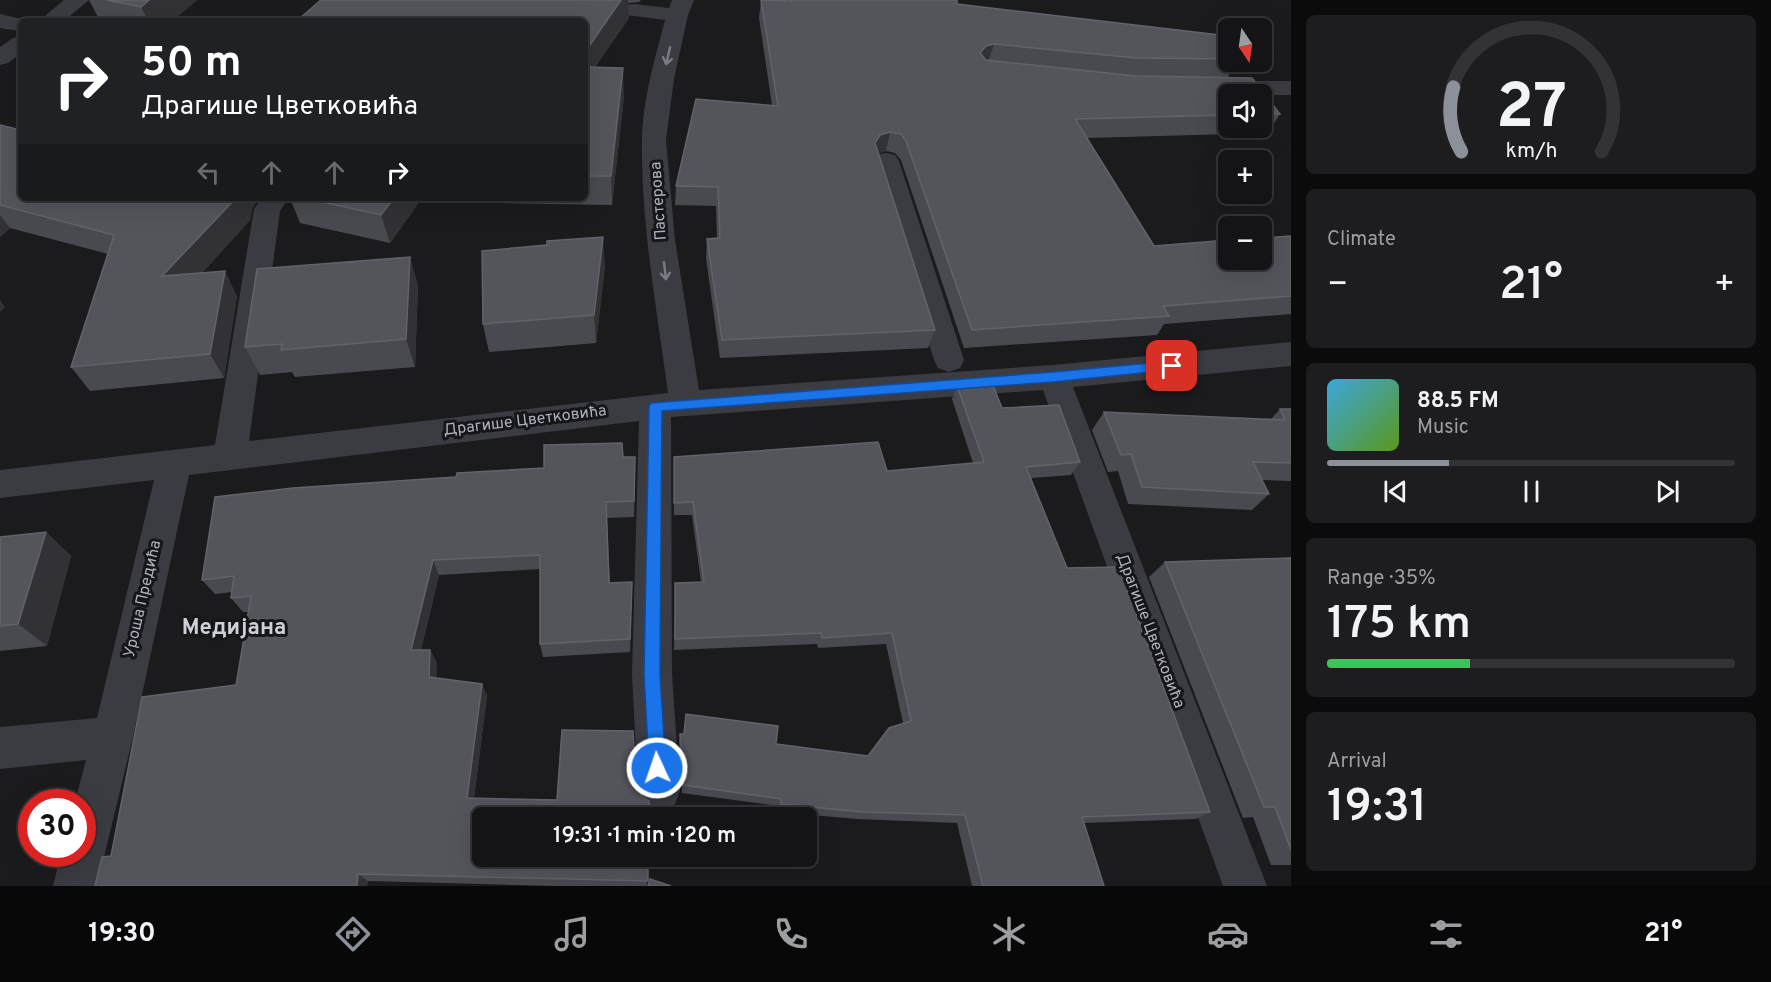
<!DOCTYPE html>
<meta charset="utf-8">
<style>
body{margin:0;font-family:Overpass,sans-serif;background:#1d1d1f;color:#f1f3f6;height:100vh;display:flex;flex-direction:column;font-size:22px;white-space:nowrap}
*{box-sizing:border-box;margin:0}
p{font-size:20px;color:#9d9ea1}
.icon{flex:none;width:33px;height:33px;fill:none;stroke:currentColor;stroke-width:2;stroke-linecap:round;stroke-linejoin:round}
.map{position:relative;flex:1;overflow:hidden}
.panel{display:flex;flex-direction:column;gap:15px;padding:15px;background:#0b0b0c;width:480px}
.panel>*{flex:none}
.guide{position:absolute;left:18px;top:18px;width:570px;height:183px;border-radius:9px;box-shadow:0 6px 24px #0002,0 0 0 2px #333335;background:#202124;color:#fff;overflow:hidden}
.needle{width:39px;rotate:167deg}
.controls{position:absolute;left:1218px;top:18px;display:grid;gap:12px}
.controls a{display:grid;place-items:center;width:54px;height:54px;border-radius:9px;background:#141416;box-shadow:0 6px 24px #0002,0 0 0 2px #333335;font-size:30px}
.speed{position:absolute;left:18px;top:789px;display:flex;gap:12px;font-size:30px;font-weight:700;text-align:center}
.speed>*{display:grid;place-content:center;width:78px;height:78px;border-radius:50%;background:#141416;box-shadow:0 6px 24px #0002,0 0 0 2px #333335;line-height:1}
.speed .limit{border:9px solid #d22;background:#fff;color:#111}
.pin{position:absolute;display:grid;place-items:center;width:51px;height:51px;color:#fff;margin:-26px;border-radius:12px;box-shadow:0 3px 9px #0006}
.me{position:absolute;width:66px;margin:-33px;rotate:357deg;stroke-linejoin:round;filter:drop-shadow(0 0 4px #0008)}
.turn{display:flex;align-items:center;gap:21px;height:126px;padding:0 24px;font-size:27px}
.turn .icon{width:78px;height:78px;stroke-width:2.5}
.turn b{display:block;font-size:42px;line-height:51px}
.lanes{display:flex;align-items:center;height:57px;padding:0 24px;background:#0003;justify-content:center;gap:30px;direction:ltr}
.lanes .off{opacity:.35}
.big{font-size:45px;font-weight:600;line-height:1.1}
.panel .tile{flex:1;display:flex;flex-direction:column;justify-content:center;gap:9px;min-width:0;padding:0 21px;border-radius:9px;background:#1d1d1f}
.panel .dial{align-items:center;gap:0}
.dial svg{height:156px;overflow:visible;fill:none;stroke:#333335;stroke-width:7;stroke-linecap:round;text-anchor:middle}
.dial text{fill:#f1f3f6;stroke:none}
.song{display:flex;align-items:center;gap:18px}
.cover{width:72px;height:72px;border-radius:9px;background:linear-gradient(135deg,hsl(200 70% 55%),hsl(90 70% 35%))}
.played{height:6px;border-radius:3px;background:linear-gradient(90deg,#8c9099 30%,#333335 30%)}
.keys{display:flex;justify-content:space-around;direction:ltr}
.heat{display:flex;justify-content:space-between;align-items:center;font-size:33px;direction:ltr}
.charge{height:9px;border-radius:4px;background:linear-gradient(90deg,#34c759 35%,#333335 0)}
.trip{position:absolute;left:472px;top:807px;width:345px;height:60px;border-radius:9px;background:#141416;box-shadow:0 6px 24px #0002,0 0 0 2px #333335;font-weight:600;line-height:60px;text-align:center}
.dock{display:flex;height:96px;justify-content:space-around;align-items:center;background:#080809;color:#9d9ea1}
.dock .icon{width:42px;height:42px}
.dock .selected{color:#8c9099}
.dock b{font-size:27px;color:#f1f3f6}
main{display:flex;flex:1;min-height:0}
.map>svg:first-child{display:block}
</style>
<main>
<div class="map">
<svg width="1291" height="886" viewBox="0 0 1291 886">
<rect width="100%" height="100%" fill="#1b1a1d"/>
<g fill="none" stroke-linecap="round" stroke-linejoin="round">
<!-- minor -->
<g fill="#3b3c42" fill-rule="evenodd">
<path d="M64,0H89L64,21H39Z"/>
<path d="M672,0H694L688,15L674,79L666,140L675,240L699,390L1053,365L1291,342V366L1073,387L1267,886H1223L1043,390L671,417L672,674L680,791L674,806L659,812L644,806L638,791L632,674L639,421L189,475L133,737L97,886H53L61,854H82V802H75L86,760L0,769V727L97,718L154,480L0,498V470L215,445L254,209L262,198H289L280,211L249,441L668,393C657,310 641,225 642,142C642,101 655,59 665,20L626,15L623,10L626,5L634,4L669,8Z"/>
<path d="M0,14L30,21H21V31L0,28Z"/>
<path d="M21,36V53L8,63L0,65V47L13,38Z"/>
<path d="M1215,81H1291V95H1215L1207,93L1203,88L1207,83Z"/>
<path d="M886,153L895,155L899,161L964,360L960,368L949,372L938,368L934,360L873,161L877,155Z"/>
</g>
</g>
<!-- wall -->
<g fill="#494a4f" fill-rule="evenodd">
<path d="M89,0H197L172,21H100Z"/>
<path d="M321,0H641L639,2L628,3L629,18L595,67L624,96L612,205L500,203L499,198H585V21H300L299,19Z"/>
<path d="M761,0L790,1V0H957V4L1220,35L1228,46V62H1237L1228,77L1252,78L1280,114L1268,133L1087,138L1154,246L1228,240V260H1262V238L1291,236V314L1164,324L1157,335L964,348L901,160L895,153L886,151L879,153L935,330L928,348L720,358L706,258L707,239H717L716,206L675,205L676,186L696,99L772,105L759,18ZM1228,94H1262V128H1228Z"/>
<path d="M0,125L257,201L252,209L250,220L202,273L237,296L224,378L90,391L71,367L108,254L10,228L0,237Z"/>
<path d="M290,198H422L390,243L300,223Z"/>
<path d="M547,245L605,266L596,343L489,352L483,324Z"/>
<path d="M418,285L415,367L295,377L292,372L260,375L245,347Z"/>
<path d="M957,386L1002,408L1080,462L1071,475L1031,478L1067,568L1210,812L1196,819L1084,823L1104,886H972L957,823L857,819L778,812V806L682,793L679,742L680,734L776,744L868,756L903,723L886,644L818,648L817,644L674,650L675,583L701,582L692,515H674V457L887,471L973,463L952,399Z"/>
<path d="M1280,409H1291V481L1262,480L1269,494L1252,510L1128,504L1118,471L1108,472L1092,430L1104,412L1271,419Z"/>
<path d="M623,457L635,473L634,517L607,518L610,583L632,582L630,652L543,657L540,644V569L439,575L421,650H430L437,663L436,678L482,684L487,696L474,798L557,800L636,782L648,856L647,886H554L368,881L367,886H95L111,856L236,685L248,612H243L231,598L232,592L215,594L202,580L456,477L544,468Z"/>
<path d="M46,532L71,556L47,646L0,651V537Z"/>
<path d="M1291,558V865H1271L1253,817L1243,818L1149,577L1165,562Z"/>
</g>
<!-- shaded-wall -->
<g fill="#323236">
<path d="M149,0H197L172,21H148L141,7Z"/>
<path d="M621,0H628L629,18L585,82V52Z"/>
<path d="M994,44L988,63L980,53L986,46Z"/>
<path d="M623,68L624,96L612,205L611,176Z"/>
<path d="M890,132L886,151L875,154V143L880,135Z"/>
<path d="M236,198H255L257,201L252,209L250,220L176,301L162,276Z"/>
<path d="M394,198H422L390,243L381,215Z"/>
<path d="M0,215L10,228L0,237Z"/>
<path d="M603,237L605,266L596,343L594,315Z"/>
<path d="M410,257L418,285L415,367L406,339Z"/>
<path d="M225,271L237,296L224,378L210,354Z"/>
<path d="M0,300L5,307L0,312Z"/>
<path d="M46,532L71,556L47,646L18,624Z"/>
<path d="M433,560L439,575L418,663L411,650Z"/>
<path d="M632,582V597L630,652V639Z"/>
<path d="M430,650L437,663L436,689L429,677Z"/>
<path d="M482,684L487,696L473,807L467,798Z"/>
<path d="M358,874L368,881L367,886H357Z"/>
</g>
<!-- building -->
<g fill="#54555b" stroke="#62636a" stroke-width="1.5">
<path d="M107,0H149L141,7Z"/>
<path d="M321,0H621L585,52V21H309L299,19Z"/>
<path d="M761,0L791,1V0H957V4L1220,35L1228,46V59L1136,58L994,44L986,46L980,53L986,60L1136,76L1252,78L1280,114H1262V94H1228V115L1075,119L1154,246L1228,240V260H1262V238L1291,236V296L1163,306L1169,316L972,330L906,141L901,134L890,132L880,135L875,143L935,330L722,340L707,239L720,238L718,187L676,186L696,99L778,106Z"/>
<path d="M585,67L623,68L611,176H585Z"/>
<path d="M0,125L21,130V198H236L162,276L225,271L210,354L71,367L114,235L0,205Z"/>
<path d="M304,198H394L381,215Z"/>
<path d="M603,237L594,315L483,324L482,251L547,245V241Z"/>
<path d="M410,257L406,339L281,350L282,344L245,347L257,269Z"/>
<path d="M992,383L1002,408L1059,405L1080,462L1026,467L1067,568L1119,567L1210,812L1082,817L1104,886H983L965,815L863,812L781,804V799L683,785L680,734H684L686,714L778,726L776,744L868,756L889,728L911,721L892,633L822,638L821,633L675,639V583L704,582L693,502L674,503V457L878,442L887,471L984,462L957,386Z"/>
<path d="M1280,409H1291V463L1253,462L1269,494L1142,487L1131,454L1121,455L1104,412L1285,420Z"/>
<path d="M622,443L623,457H635L634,501L606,502L609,583L632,582L630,639L540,644V555L433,560L411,650H430L429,677L482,684L467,798L557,800L562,730L633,731L636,782L642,797L649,801V818H483V856H648V881L358,874L357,886H95L102,857L111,856L142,697L236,685L251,596L231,598L234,576L202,580L215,497L293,488L456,477L457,473L544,468V445Z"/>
<path d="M46,532L18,624L0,626V537Z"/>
<path d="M1291,558V850L1275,807H1264L1165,562Z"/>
<path d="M650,879L671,886H648Z"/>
</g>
<!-- one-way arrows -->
<defs><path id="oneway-shaft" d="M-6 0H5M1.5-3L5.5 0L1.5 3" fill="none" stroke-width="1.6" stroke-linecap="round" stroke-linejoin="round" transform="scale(1.5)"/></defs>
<g stroke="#7a7c86">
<use href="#oneway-shaft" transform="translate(668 56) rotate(103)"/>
<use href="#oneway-shaft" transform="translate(665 271) rotate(83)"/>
</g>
<!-- route -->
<path fill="#1a73e8" stroke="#114b97" stroke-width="1.5" d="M1172,361L1178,366L1172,370L1053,382L662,411L660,674L666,768L663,774L657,776L651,774L649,768L644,674L649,406L651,403L1053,372Z"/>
<g text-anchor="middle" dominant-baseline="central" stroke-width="6" stroke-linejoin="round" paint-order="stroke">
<!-- street labels -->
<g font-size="16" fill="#adb0bd" stroke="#161518">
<text transform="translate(659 201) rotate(-94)">Пастерова</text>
<text transform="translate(525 421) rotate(-7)">Драгише Цветковића</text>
<text transform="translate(143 599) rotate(-77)">Уроша Предића</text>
<text transform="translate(1150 631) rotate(69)">Драгише Цветковића</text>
</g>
<!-- district labels -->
<g font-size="22" font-weight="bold" fill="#ced0d8" stroke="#161518">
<text x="234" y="628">Медијана</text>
</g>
</g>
</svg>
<div class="controls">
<a><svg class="needle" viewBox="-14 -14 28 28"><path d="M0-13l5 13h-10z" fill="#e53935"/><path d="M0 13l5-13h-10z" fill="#9d9ea1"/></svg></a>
<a><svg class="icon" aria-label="sound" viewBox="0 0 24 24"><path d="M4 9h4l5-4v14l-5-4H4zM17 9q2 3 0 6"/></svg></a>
<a>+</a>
<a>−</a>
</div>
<div class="speed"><div class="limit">30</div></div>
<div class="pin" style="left:1172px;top:366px;background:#d93025"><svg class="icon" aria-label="arrive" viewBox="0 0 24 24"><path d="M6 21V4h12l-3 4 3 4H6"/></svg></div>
<svg class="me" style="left:657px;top:768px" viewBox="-20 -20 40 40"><circle r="17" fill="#1a73e8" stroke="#fff" stroke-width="3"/><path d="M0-11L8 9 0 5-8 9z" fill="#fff"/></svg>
<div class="trip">19:31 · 1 min · 120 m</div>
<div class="guide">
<div class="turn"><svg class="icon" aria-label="right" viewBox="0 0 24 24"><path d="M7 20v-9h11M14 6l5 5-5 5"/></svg><div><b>50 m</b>Драгише Цветковића</div></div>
<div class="lanes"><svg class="icon off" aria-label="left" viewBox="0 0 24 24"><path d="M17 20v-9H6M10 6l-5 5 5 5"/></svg><svg class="icon off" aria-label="ahead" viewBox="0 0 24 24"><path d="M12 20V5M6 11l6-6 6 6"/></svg><svg class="icon off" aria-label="ahead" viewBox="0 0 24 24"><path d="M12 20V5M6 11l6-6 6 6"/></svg><svg class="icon" aria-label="right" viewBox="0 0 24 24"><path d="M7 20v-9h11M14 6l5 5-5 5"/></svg></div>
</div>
</div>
<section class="panel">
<div class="tile dial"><svg viewBox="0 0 100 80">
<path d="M14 69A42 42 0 1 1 86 69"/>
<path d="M14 69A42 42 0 0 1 10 36" stroke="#8c9099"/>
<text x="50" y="56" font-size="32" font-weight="700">27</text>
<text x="50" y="72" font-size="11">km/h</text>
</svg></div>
<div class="tile"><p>Climate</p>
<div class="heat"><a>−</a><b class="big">21°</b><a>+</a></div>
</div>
<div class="tile">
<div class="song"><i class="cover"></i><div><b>88.5 FM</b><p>Music</p></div></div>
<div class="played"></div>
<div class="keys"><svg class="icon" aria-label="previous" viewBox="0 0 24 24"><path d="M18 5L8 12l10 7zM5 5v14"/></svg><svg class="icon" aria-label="pause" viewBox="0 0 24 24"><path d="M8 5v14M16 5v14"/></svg><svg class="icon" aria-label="next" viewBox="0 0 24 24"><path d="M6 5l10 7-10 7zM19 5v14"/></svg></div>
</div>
<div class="tile"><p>Range · 35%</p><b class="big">175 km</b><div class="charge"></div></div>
<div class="tile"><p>Arrival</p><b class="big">19:31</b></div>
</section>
</main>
<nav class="dock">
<b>19:30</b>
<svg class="icon selected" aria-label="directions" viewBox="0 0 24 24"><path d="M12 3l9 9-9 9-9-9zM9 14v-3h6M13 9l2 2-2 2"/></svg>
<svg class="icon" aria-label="music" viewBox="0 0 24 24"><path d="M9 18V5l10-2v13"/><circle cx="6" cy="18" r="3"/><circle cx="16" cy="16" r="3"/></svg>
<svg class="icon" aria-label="phone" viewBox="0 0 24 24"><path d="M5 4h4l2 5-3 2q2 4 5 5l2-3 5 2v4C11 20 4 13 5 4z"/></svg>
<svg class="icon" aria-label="climate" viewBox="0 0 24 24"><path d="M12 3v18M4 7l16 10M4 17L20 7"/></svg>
<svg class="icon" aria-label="car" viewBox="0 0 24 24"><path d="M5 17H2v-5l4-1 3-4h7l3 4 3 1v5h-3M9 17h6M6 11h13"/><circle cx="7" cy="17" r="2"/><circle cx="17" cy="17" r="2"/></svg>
<svg class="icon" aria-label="filters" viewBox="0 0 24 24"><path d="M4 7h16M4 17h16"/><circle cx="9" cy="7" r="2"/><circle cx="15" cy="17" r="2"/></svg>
<b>21°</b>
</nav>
